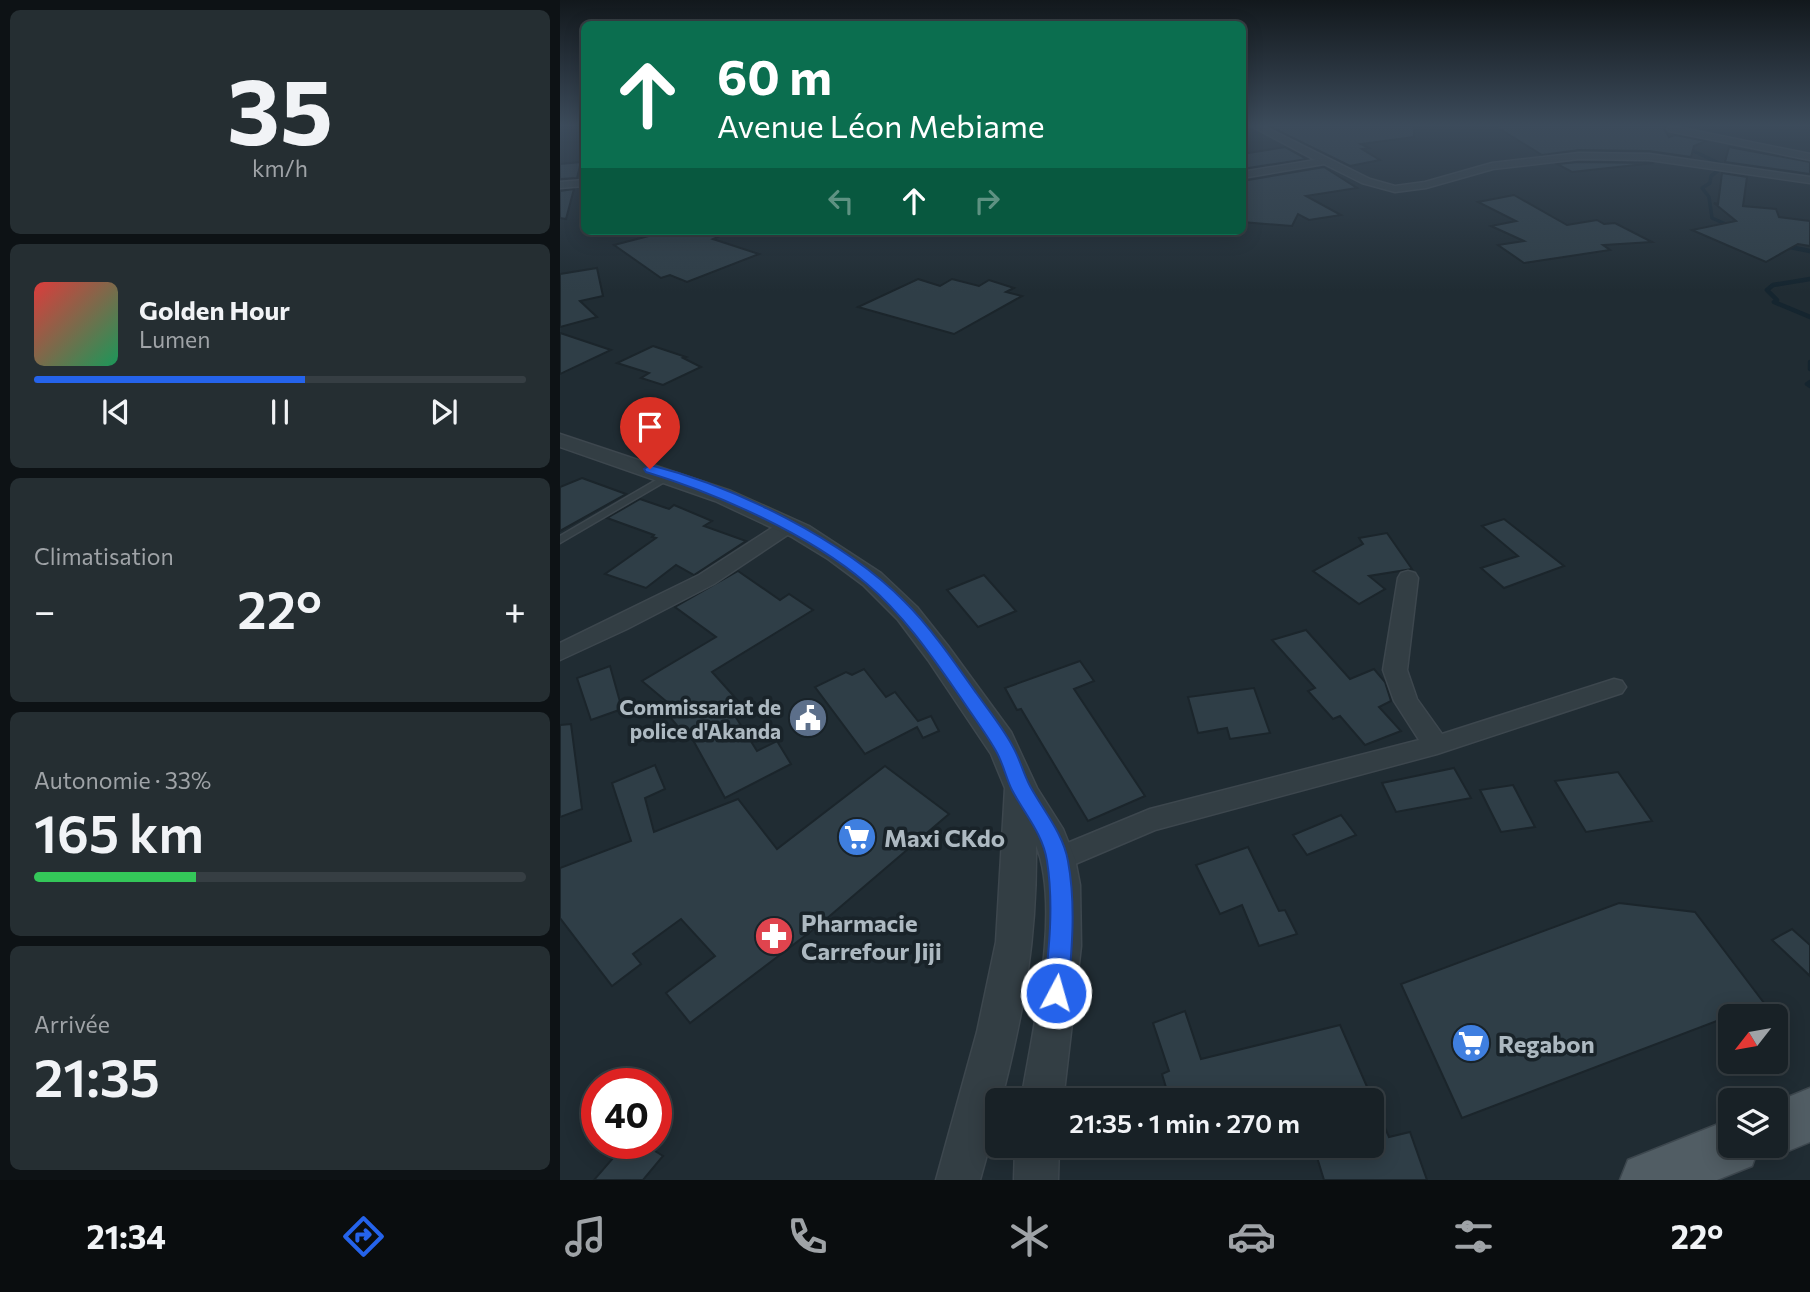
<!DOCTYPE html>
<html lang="fr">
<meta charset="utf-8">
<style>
body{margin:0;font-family:Commissioner,sans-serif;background:#252e32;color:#f1f3f6;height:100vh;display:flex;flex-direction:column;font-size:26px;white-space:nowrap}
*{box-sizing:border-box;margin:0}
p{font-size:23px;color:#9fa3a7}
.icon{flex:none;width:38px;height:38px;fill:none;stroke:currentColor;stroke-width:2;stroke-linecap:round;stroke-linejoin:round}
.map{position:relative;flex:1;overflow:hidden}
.details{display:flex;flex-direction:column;gap:10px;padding:10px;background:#0d1215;width:560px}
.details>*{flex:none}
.banner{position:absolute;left:21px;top:21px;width:665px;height:214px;border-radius:10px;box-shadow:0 4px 18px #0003,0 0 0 2px #363e43;background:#0b6e4f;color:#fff;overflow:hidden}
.needle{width:46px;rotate:239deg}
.controls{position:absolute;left:1158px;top:1004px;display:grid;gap:14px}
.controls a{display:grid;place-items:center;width:70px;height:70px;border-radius:10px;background:#182126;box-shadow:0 4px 18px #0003,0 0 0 2px #363e43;font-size:35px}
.speed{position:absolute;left:21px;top:1068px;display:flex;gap:14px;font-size:35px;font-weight:700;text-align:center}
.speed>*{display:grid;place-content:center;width:91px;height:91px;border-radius:50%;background:#182126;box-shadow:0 4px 18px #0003,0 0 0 2px #363e43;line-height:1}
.speed .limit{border:10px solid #d22;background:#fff;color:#111}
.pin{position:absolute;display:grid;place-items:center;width:60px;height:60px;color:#fff;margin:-72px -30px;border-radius:50% 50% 50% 0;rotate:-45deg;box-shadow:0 0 7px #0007}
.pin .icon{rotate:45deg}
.me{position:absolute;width:77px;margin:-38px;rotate:6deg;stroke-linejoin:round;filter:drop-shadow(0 0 5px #0008)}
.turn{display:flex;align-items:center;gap:24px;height:147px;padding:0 21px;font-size:32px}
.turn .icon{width:91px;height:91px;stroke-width:2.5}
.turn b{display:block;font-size:49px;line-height:60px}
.lanes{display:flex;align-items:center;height:66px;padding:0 21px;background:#0003;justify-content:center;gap:35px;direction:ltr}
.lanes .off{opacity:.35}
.big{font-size:52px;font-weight:600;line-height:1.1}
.details .tile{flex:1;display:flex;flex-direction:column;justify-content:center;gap:10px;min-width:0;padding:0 24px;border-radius:10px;background:#252e32}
.details .dial{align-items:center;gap:0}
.dial b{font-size:91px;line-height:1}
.song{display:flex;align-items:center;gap:21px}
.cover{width:84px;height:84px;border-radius:10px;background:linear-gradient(135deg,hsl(0 70% 55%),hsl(150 70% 35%))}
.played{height:7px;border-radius:4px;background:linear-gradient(90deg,#2563eb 55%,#363e43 55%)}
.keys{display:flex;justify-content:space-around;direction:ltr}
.heat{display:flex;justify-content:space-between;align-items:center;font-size:38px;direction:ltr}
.charge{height:10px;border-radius:5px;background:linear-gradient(90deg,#34c759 33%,#363e43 0)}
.trip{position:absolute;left:425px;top:1088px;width:399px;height:70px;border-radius:10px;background:#182126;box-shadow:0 4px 18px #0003,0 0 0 2px #363e43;font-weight:600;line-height:70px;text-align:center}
.tabs{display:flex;height:112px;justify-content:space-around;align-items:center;background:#0a0d0f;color:#9fa3a7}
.tabs .icon{width:49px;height:49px}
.tabs .on{color:#2563eb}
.tabs b{font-size:32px;color:#f1f3f6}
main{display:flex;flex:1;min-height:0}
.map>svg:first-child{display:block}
</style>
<main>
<section class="details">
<div class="tile dial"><b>35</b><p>km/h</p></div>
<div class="tile">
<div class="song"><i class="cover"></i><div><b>Golden Hour</b><p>Lumen</p></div></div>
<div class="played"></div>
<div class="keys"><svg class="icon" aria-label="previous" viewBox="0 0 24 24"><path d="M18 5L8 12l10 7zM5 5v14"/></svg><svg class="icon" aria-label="pause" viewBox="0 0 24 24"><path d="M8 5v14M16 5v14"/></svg><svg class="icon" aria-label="next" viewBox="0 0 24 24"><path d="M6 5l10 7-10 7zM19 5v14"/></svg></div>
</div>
<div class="tile"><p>Climatisation</p>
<div class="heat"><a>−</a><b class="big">22°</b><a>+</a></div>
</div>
<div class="tile"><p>Autonomie · 33%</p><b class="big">165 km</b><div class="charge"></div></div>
<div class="tile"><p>Arrivée</p><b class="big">21:35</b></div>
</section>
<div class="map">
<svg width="1250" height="1180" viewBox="0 0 1250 1180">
<rect width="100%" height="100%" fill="#202c33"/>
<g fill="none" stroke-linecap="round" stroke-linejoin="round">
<!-- stream-far1 -->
<g stroke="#15252f" stroke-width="3.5">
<path d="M1127,148L1163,165"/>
<path d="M1159,170L1151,176L1150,183L1142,188L1149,197L1152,218L1170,226"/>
</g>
<!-- stream -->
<g stroke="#15252f" stroke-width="4.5">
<path d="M1225,246L1250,251"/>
<path d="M1250,279L1213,285L1207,290L1217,300L1214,302L1250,317"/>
<path d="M1250,362V369"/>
<path d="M1250,382L1247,384L1250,386"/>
</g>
</g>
<!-- building -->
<g fill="#2f3e47" stroke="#1b252b" stroke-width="2">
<path d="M709,126H854V137L801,144L809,148L802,149L820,160L790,166Z"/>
<path d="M935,126H1106L1104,129L1109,137L1115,135L1146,141L1134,146L1131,157L1089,151L1019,150L982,155Z"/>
<path d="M725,147L747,159L682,169V154Z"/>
<path d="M1169,147L1250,162V174L1165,162Z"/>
<path d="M21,162L17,178L0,179V164Z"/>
<path d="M1019,162L1089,163H1094L1012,172L997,164Z"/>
<path d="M764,167L797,188L746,196L781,215L749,220L738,214L732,226L682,222V181Z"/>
<path d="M1162,173L1187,177L1183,206L1216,209L1219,217L1250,221V246L1238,244L1206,262L1132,230L1176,221L1154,203L1158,204Z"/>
<path d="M14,189L6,219L0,218V191Z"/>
<path d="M954,195L1007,225L1037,220L1044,224L1055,223L1092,242L1043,245L1050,250L964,263L938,245L964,241L931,226L956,221L918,202Z"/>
<path d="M108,231H171L153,239L199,254L127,282L110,275L101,278L54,245Z"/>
<path d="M37,268L43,296L20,301L37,317L0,327V274Z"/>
<path d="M358,279L380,286L392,279L419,286L429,280L454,288L446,292L462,296L394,334L298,307Z"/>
<path d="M0,333L51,350L0,374Z"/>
<path d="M93,346L126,357L123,358L141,367L103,385L81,378L89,373L57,363Z"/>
<path d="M22,478L66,494L0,531V487Z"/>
<path d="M80,499L109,509L114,505L152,521L144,526L186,541L134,575L116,565L86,588L45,574L96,538L92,537L94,535L47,518Z"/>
<path d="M944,519L1004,566L944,588L921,568L958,556L922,526Z"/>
<path d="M827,533L852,569L809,576L825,589L799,604L753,571L803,544L799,538Z"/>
<path d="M178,571L220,600L229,594L253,610L152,672L180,703L170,708L197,751L217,741L231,764L165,798L128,731L124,734L105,711L113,707L82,681L156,637L115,607Z"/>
<path d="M424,575L456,611L418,627L387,590Z"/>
<path d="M746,630L790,679L814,669L825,682L831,701L819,707L841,731L805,745L780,716L773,719L748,691L755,688L712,640Z"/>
<path d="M520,661L534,681L514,689L585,796L528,821L461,709L457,710L445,688Z"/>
<path d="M50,666L62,709L31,720L17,678Z"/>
<path d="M304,669L326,697L335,692L358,721L371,716L379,731L363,738L357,727L305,754L255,687L286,672L292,675Z"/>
<path d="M694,688L710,733L670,739L667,728L638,733L628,697Z"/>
<path d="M11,724L22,809L0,817V725Z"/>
<path d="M95,765L105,789L85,798L94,832L178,799L217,849L325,766L389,814L258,926L130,1023L106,993L155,956L121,919L73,954L81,964L52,986L0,918V868L71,841L52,783Z"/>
<path d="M894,768L911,798L836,812L822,783Z"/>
<path d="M1058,772L1092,821L1026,832L995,781Z"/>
<path d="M953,785L975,827L941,832L920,790Z"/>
<path d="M781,815L796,835L747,855L733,835Z"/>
<path d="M688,847L719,911L725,910L737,934L699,946L682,905L660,914L636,865Z"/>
<path d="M1059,903L1135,912L1204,1003L902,1118L841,984Z"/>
<path d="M1232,929L1250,945V976L1212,940Z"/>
<path d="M625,1011L641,1059L780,1025L829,1137L850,1132L867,1180H764L756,1154L789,1146H812V1101H610L602,1074L609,1071L593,1023Z"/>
<path d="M66,1143H82L103,1156L83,1180H34Z"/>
</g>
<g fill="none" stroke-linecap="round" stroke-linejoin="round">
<!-- service casing -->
<g stroke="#3d474e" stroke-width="3">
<path id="service" d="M110,472L115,475L113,477L0,543V536Z"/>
</g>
<!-- minor casing -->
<g stroke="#3d474e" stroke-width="3">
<g id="minor">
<path d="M691,126H703L810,179L835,186L865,182L932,163L1019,153L1089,154L1250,177V183L1089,160L1019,159L933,169L866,188L835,192L802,183L764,164L682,178V172L755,160Z"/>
<path d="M1112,126L1250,154V160L1109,131L1107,129Z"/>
<path d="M24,180V186L0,188V182Z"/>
<path d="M228,520L238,526L235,530L154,584L67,629L0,660V643L139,575L221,522Z"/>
<path d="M848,571L855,573L858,578L847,670L857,699L882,734L1054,679L1062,681L1066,687L1062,693L877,754L595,830L508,867L498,871L488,867L484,859L488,851L590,809L859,740L834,701L823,670L838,578L841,573Z"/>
</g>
</g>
<!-- tertiary casing -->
<g stroke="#3d474e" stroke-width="3">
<g id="tertiary">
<path d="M0,434L171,491L249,526L321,573L357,607L388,646L451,732L477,788L503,829L515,859L520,885L521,946L503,1101H461C472,1032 502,910 476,845C477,937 464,1012 441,1101H438V1115L420,1180H376L417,1032L436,942L445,788L431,754L368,660L338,620L303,585L268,559L232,537L155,501L0,447Z"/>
<path d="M455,1146H499L498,1180H454Z"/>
</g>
</g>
<!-- primary casing -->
<g stroke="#3d474e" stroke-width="3">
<path id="primary" d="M1250,1088V1142L1216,1156L1198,1149L1192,1166L1157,1180H1060L1068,1160L1171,1119V1146H1216V1102Z"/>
</g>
<!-- service -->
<use href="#service" fill="#333e44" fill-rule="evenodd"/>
<!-- minor -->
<use href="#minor" fill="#333e44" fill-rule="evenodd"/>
<!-- tertiary -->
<use href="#tertiary" fill="#333e44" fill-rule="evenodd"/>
<!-- primary -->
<use href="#primary" fill="#515d64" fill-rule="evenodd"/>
</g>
<!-- sky -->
<linearGradient id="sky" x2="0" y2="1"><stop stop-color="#12181c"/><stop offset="0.43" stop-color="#3c4b5b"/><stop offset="1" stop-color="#3c4b5b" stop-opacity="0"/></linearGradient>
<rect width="1250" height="291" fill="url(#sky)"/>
<!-- route -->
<path fill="#2563eb" stroke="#184099" stroke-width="2" d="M90,465C174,486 284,540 345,602C372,629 395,663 417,694C429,711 443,728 453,747C460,759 463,773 470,786C483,810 503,833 508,861C516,904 512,949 508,993L504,1001L496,1004L488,1001L484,993C489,950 494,905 487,861C483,834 464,813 452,790C446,778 443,763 436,751C426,733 412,715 401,698C373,658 344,615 307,584C249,534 158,494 86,472L84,469Z"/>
<!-- icons -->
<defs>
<g id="civic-disc" transform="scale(2.0125)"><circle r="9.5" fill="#5c6f8a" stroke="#192329"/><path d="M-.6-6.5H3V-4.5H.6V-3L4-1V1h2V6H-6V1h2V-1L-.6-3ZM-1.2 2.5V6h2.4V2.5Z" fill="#fff"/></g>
<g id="supermarket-disc" transform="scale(2.0125)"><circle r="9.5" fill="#3f7fe0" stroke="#192329"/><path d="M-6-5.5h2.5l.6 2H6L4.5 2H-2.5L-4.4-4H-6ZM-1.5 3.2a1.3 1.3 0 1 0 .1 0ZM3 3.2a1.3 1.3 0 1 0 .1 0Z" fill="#fff"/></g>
<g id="pharmacy-disc" transform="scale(2.0125)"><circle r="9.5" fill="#e0444e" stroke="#192329"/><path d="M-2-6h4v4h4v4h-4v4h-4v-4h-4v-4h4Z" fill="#fff"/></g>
</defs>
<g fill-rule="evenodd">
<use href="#civic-disc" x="248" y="718"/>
<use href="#supermarket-disc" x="297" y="837"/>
<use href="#pharmacy-disc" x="214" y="936"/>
<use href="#supermarket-disc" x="911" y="1043"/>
</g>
<g text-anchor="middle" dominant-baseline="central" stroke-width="7" stroke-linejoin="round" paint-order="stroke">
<!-- poi labels -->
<g font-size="21" font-weight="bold" fill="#adb9c1" stroke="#192329" text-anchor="end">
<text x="221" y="706">Commissariat de<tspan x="221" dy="24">police d'Akanda</tspan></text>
</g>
<!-- near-poi labels -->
<g font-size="24" font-weight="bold" fill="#adb9c1" stroke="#192329" text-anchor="start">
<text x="324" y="837">Maxi CKdo</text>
<text x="241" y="922">Pharmacie<tspan x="241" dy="28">Carrefour Jiji</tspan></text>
<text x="938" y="1043">Regabon</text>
</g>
</g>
</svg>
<div class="controls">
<a><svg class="needle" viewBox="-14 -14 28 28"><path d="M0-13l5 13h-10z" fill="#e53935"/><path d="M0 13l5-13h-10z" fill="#9fa3a7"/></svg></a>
<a><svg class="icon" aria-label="layers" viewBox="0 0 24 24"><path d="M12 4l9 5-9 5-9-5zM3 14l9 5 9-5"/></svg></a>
</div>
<div class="speed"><div class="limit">40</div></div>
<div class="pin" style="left:90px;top:469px;background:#d93025"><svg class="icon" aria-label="arrive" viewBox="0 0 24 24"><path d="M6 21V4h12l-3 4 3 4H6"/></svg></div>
<svg class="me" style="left:496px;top:993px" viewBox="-20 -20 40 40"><circle r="17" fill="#2563eb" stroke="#fff" stroke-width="3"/><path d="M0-11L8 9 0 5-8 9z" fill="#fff"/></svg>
<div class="trip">21:35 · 1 min · 270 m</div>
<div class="banner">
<div class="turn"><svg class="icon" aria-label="ahead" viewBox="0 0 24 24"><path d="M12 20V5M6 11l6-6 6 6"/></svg><div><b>60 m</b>Avenue Léon Mebiame</div></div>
<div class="lanes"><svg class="icon off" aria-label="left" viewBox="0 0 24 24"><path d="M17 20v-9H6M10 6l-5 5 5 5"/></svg><svg class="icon" aria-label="ahead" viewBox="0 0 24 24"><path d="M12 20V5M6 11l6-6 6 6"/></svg><svg class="icon off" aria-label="right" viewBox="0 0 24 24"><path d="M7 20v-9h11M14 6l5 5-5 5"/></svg></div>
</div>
</div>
</main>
<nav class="tabs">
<b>21:34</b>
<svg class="icon on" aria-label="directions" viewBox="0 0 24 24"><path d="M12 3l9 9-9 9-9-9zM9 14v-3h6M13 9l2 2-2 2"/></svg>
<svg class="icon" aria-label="music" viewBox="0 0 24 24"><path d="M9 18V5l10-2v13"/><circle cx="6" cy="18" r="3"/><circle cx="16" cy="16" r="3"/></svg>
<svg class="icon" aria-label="phone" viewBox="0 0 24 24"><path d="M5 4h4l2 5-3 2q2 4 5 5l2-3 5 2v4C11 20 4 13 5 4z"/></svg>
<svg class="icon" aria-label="climate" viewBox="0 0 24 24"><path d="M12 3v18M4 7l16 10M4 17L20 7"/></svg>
<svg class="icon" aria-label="car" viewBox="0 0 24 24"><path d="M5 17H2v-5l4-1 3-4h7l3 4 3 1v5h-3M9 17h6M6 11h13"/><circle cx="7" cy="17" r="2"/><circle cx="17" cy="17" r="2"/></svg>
<svg class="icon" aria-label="filters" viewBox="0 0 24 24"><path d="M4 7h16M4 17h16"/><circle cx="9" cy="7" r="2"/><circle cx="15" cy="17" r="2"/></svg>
<b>22°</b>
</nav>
